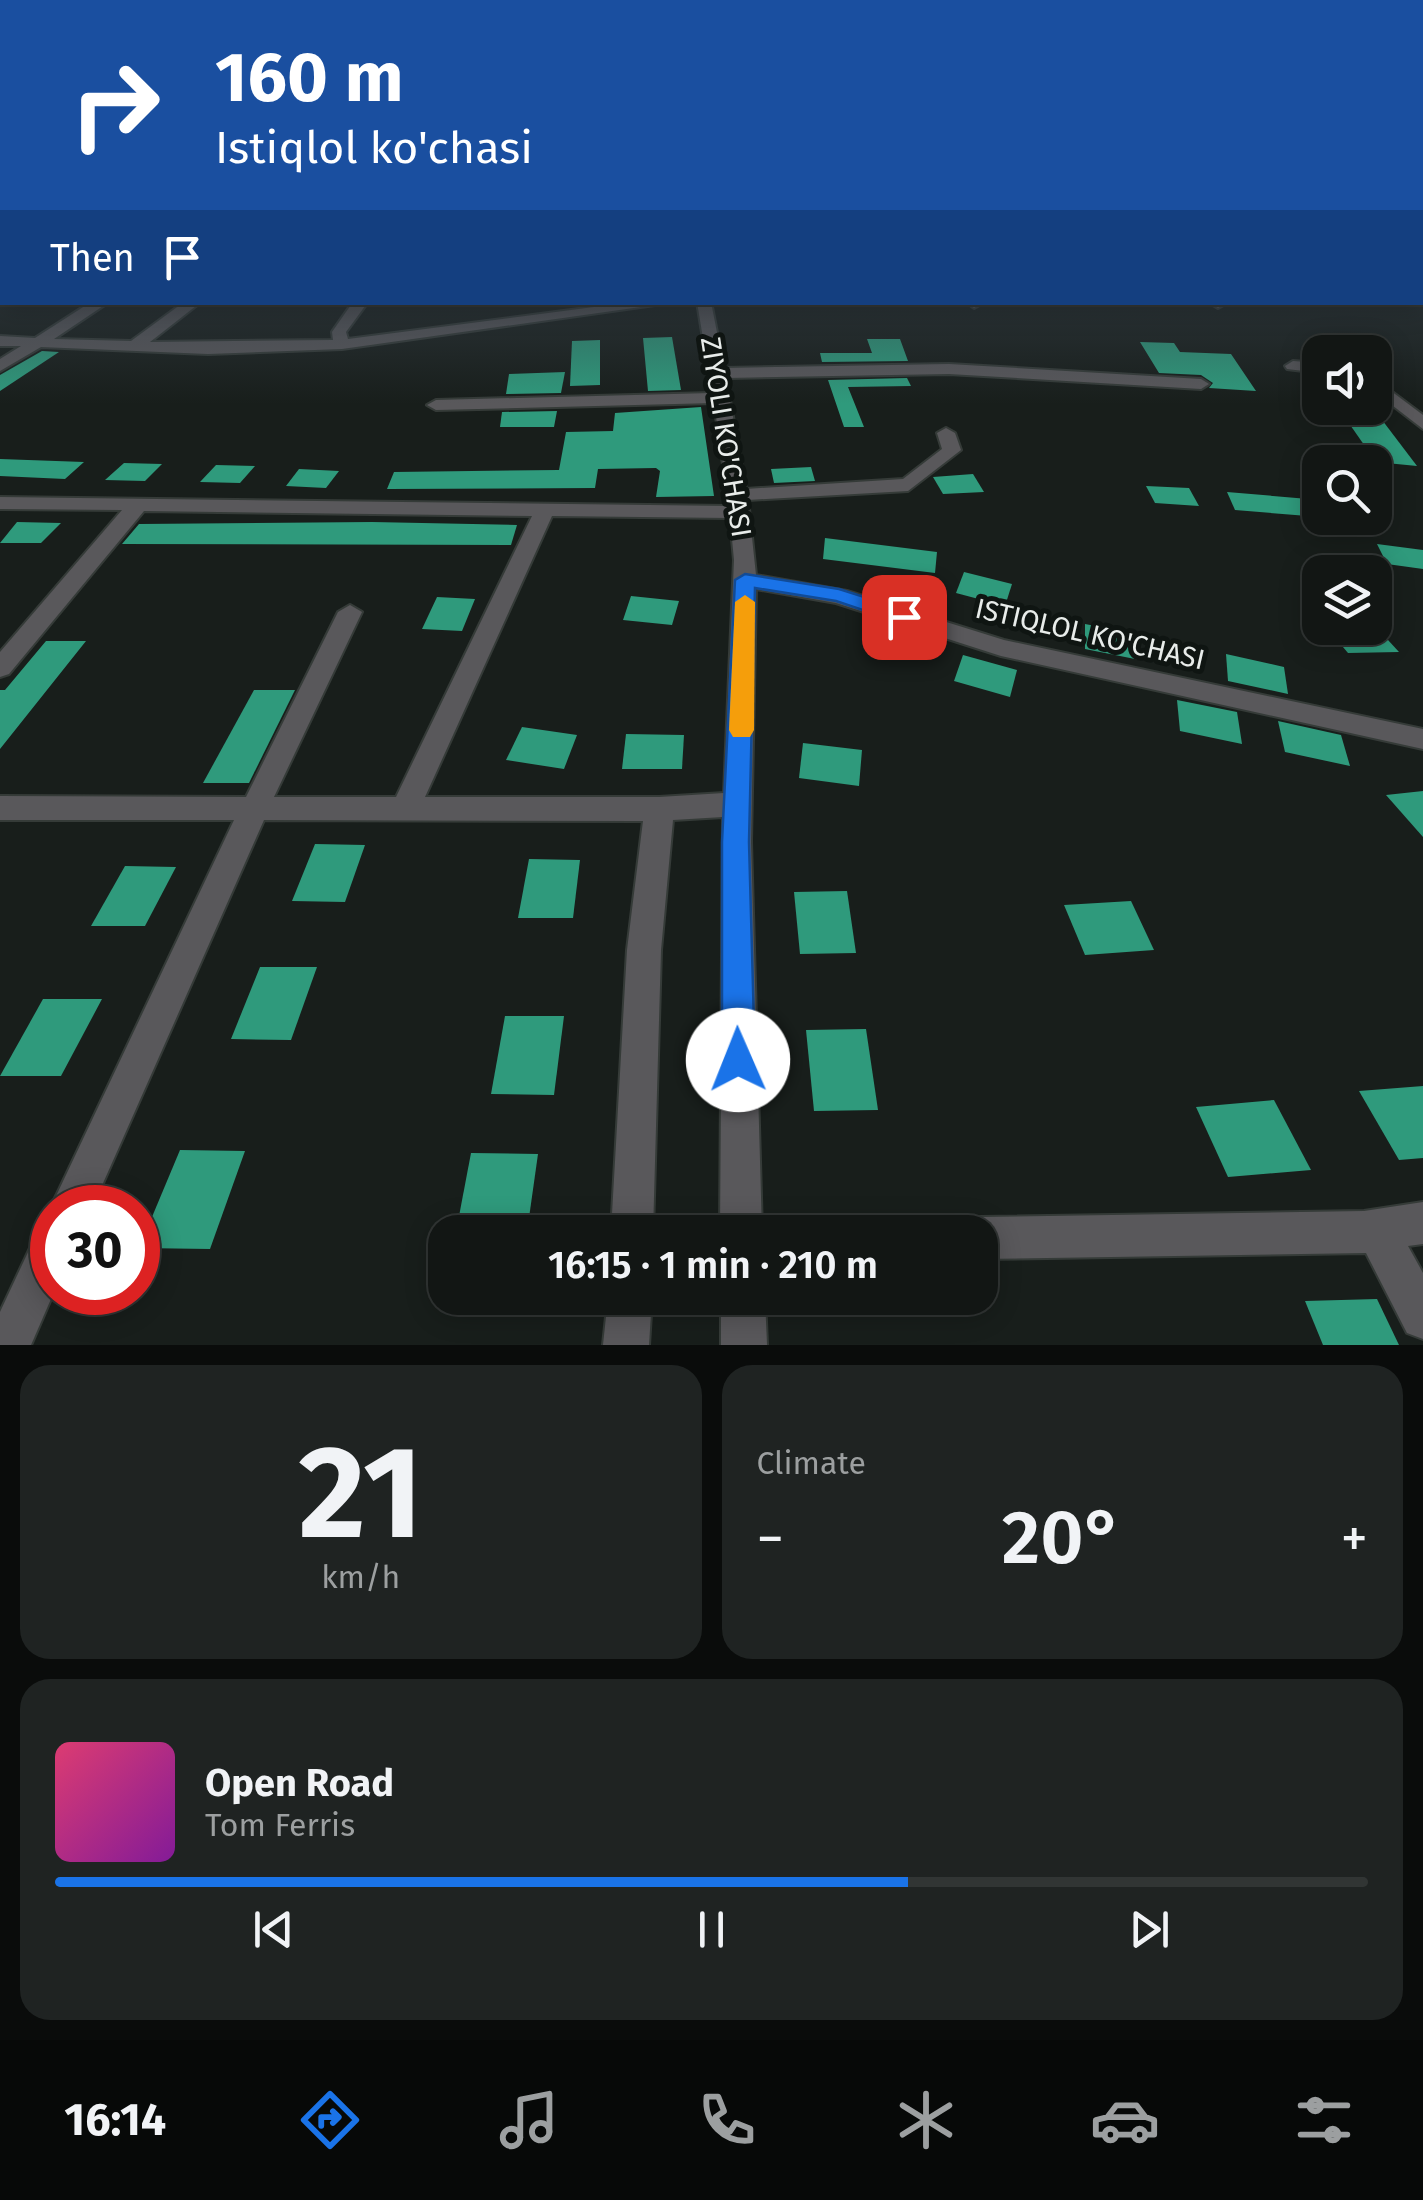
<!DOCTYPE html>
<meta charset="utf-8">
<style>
body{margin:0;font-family:"Fira Sans",sans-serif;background:#1f2322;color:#f1f3f6;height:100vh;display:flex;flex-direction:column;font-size:38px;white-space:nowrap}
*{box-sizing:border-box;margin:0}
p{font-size:32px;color:#9c9fa0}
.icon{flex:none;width:55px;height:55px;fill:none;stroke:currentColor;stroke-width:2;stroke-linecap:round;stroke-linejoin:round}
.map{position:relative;height:1345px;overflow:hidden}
.side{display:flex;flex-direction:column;gap:20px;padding:20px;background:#0a0c0b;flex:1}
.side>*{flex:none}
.guide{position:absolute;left:0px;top:0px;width:1425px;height:305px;box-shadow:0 5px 25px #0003,0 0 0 2px #313534;background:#1a4fa0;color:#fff;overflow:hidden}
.tools{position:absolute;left:1302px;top:335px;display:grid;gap:20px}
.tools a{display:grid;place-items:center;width:90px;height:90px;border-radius:20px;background:#121614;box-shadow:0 5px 25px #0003,0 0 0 2px #313534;font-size:50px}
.speed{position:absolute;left:30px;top:1185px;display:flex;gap:20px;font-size:50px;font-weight:700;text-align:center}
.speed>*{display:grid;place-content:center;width:130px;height:130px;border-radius:50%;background:#121614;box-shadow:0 5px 25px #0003,0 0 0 2px #313534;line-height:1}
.speed .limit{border:15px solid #d22;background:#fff;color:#111}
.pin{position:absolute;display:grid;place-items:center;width:85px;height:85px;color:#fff;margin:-42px;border-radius:20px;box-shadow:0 5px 15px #0006}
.me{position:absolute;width:110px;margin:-55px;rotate:359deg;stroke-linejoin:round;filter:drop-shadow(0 0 8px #0008)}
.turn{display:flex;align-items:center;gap:35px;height:210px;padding:0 50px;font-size:45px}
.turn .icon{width:130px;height:130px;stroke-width:2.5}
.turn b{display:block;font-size:70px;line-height:85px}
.then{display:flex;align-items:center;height:95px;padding:0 50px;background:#0003;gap:20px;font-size:38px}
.big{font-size:75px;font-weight:600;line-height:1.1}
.side .tile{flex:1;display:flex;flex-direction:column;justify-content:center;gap:15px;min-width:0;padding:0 35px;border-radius:30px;background:#1f2322}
.side .dial{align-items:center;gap:0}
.dial b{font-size:130px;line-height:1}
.song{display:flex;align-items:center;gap:30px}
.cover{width:120px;height:120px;border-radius:15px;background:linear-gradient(135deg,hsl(340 70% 55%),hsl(290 70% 35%))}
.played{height:10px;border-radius:5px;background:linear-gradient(90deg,#1a73e8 65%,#313534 65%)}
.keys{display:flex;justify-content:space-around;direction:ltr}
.heat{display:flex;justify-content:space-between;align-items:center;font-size:55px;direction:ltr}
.side .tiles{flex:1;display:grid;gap:20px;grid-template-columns:1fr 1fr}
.tile:last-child{grid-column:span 2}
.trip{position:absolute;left:428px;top:1215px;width:570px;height:100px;border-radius:30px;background:#121614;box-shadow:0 5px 25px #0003,0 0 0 2px #313534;font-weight:600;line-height:100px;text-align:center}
.tabs{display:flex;height:160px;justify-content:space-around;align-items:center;background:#070908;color:#9c9fa0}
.tabs .icon{width:70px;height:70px}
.tabs .current{color:#1a73e8}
.tabs b{font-size:45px;color:#f1f3f6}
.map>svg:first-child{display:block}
</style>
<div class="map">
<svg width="1423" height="1345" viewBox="0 0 1423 1345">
<rect width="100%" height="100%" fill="#181e1b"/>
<!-- building -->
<g fill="#2f9a7c">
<path d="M672,337L681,390L648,391L643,338Z"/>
<path d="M867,339H900L908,361L822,362L820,353H872Z"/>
<path d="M600,340V385L570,386L572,341Z"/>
<path d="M1140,342L1174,343L1180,352L1231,354L1256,391L1209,388L1213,383L1201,375L1159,373Z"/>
<path d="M42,351L59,352L0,391V375Z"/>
<path d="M565,372L561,393L506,394L509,374Z"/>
<path d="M907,378L911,386L848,387L864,427H844L828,380Z"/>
<path d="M701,407L714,496L656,497L660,471L656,468L598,469L595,488L387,489L394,472L559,470L566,432L613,431L615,413Z"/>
<path d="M1339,409L1376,412L1417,466L1376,462Z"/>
<path d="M557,411L554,427H500L502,412Z"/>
<path d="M0,459L84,462L65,479L0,476Z"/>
<path d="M124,463L162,464L145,481L105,480Z"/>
<path d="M216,465L255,466L240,483L200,482Z"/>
<path d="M811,467L815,481L774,483L771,469Z"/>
<path d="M299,469L339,471L326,488L286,486Z"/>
<path d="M973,474L984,492L943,494L933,477Z"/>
<path d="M1146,486L1189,488L1199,506L1155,503Z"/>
<path d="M1227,492L1320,500V517L1235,510Z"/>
<path d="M17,522L61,523L41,543H0Z"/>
<path d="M372,522L517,525L511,545L122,544L139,524Z"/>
<path d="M825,538L937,552L935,573L823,559Z"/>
<path d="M1377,544L1423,550V569L1387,564Z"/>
<path d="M964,572L1012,584L1005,606L956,593Z"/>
<path d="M631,596L679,601L672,625L623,620Z"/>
<path d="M437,597L475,599L462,631L422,629Z"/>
<path d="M1085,624L1138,634L1140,660L1085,649Z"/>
<path d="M1327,628H1377L1399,652L1348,653Z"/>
<path d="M46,641H86L0,749V690H5Z"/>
<path d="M1226,654L1284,667L1288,694L1228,681Z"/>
<path d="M963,655L1017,670L1010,697L954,681Z"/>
<path d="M254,690H295L249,783H203Z"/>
<path d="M1177,700L1237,712L1242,744L1180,731Z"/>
<path d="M1278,721L1341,735L1350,766L1285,752Z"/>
<path d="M522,727L577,735L564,769L506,760Z"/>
<path d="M626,734L684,735L682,769H622Z"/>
<path d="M803,743L862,750L859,786L799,778Z"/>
<path d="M1423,791V837L1386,795Z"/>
<path d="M315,844L365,845L345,902L292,901Z"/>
<path d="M529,859L580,860L573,918H518Z"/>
<path d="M125,866L176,867L145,926H91Z"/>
<path d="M847,891L856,953L800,954L794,892Z"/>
<path d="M1131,901L1154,950L1085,955L1064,905Z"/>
<path d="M260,967H317L291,1040L231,1039Z"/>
<path d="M43,999H102L61,1076H0Z"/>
<path d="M505,1016H564L554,1095L491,1094Z"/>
<path d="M866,1029L878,1110L814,1111L806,1030Z"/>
<path d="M1423,1086V1158L1399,1160L1359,1091Z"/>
<path d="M1274,1100L1311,1170L1228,1177L1196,1107Z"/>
<path d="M180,1150L245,1151L210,1249L139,1248Z"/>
<path d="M471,1153L538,1154L527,1232H456Z"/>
<path d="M1377,1299L1399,1345H1323L1305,1301Z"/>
</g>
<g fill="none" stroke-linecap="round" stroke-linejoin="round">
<!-- minor casing -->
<g stroke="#353b38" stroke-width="4">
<g id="minor">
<path d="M2,231V240L0,241V232Z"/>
<rect x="1422" y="293" width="1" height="9"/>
<path d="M91,302H109L54,339L131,341L184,302H201L150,342L333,340L332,332L353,302H368L346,332L348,339L632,302H676L342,349L208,354L41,347L0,371V359L21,346H0V336L35,338Z"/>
<path d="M697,302H711L724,368L949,364L1201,379L1209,384L1201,389L949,374L726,378L746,489L903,479L942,449L937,433L946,428L955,433L961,450L908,491L748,500L756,575L847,591L1004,640L1423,729V749L1001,656L836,603L756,589L751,842L762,1232H720L723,817L673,820L661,950L653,1232H611L627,950L643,821L264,820L92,1208H52V1213L50,1208L57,1194L234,820H0V796L246,797L338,612L350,605L362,612L274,797H396L532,516L144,511L9,674L0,677V652L122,510L0,509V497L729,506L714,403L436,410L427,405L436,400L712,393ZM552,516L730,518L734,560L724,793L659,797H425Z"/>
<path d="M966,302H980L981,304L974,308Z"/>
<path d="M1208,302H1224L1225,304L1218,308Z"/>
<path d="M1293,361L1320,363V373L1287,369L1285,366Z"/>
<path d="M1375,379L1423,415V429L1375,392Z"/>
<path d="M1423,1202V1244L1408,1246L1423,1273V1339L1407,1333L1366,1253L980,1259V1232H961L965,1223L980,1217L1364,1211Z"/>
<path d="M52,1227L54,1292L31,1345H0V1312L37,1233Z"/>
<path d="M608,1298H652L649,1345H603Z"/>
<path d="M721,1298H765L767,1345H721Z"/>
</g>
</g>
<!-- minor -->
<use href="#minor" fill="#59585b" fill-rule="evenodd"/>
</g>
<!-- sky -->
<linearGradient id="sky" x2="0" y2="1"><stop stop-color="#0d100f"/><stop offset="0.53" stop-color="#37414a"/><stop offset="1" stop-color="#37414a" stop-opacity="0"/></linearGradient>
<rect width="1423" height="404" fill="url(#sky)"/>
<!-- route -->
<path fill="#1a73e8" stroke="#114b97" stroke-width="2.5" d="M745,574L839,589L912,612L915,617L904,624L836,601L755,588L749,842L755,1060L750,1072L738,1077L726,1072L722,1060V842L735,580Z"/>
<!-- slow -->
<path fill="#f59e0b" d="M745,595L755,602L754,730L750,737H733L729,730L735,602Z"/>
<g text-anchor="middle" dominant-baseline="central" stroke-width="10" stroke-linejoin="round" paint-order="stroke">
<!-- street labels -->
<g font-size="28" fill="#e8ecea" stroke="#0f1512">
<text transform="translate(726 437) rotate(81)">ZIYOLI KO'CHASI</text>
<text transform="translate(1090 634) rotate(13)">ISTIQLOL KO'CHASI</text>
</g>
</g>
</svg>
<div class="tools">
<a><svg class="icon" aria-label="sound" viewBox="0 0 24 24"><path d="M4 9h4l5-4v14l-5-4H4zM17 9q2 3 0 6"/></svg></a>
<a><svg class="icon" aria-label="search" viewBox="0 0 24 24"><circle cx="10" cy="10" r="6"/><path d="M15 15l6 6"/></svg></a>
<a><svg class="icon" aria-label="layers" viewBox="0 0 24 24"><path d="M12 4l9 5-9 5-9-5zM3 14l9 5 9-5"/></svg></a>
</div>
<div class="speed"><div class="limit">30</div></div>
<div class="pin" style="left:904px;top:617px;background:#d93025"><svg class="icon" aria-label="arrive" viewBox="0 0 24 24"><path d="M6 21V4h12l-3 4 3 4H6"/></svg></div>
<svg class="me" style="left:738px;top:1060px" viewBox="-20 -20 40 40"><circle r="19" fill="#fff"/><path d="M0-13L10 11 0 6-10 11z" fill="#1a73e8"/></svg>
<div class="trip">16:15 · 1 min · 210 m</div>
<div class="guide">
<div class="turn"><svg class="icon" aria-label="right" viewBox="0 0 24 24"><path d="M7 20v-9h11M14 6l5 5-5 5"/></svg><div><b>160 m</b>Istiqlol ko'chasi</div></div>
<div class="then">Then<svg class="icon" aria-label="arrive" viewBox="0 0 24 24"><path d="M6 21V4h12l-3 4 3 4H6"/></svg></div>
</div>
</div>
<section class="side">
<div class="tiles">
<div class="tile dial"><b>21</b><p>km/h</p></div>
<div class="tile"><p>Climate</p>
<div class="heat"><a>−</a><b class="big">20°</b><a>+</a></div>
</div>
<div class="tile">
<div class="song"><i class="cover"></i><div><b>Open Road</b><p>Tom Ferris</p></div></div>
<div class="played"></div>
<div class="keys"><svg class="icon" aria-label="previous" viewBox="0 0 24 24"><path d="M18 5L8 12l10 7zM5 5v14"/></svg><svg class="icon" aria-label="pause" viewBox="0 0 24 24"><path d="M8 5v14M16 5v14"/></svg><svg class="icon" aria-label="next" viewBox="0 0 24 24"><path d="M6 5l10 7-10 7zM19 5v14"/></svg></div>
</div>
</div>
</section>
<nav class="tabs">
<b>16:14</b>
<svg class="icon current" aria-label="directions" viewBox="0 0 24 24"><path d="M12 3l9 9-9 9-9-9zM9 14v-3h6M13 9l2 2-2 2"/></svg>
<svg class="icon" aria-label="music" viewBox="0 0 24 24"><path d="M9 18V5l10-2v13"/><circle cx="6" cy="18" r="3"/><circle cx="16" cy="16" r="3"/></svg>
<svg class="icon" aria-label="phone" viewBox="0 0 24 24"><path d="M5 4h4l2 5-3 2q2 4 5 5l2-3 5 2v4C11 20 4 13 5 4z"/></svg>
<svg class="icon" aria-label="climate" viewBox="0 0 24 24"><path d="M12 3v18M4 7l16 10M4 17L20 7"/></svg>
<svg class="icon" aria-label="car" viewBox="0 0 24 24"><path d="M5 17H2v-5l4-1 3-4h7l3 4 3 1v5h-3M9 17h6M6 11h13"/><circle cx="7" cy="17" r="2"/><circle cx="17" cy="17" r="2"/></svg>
<svg class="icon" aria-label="filters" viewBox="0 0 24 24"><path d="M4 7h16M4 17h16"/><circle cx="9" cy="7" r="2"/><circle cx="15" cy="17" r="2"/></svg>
</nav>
